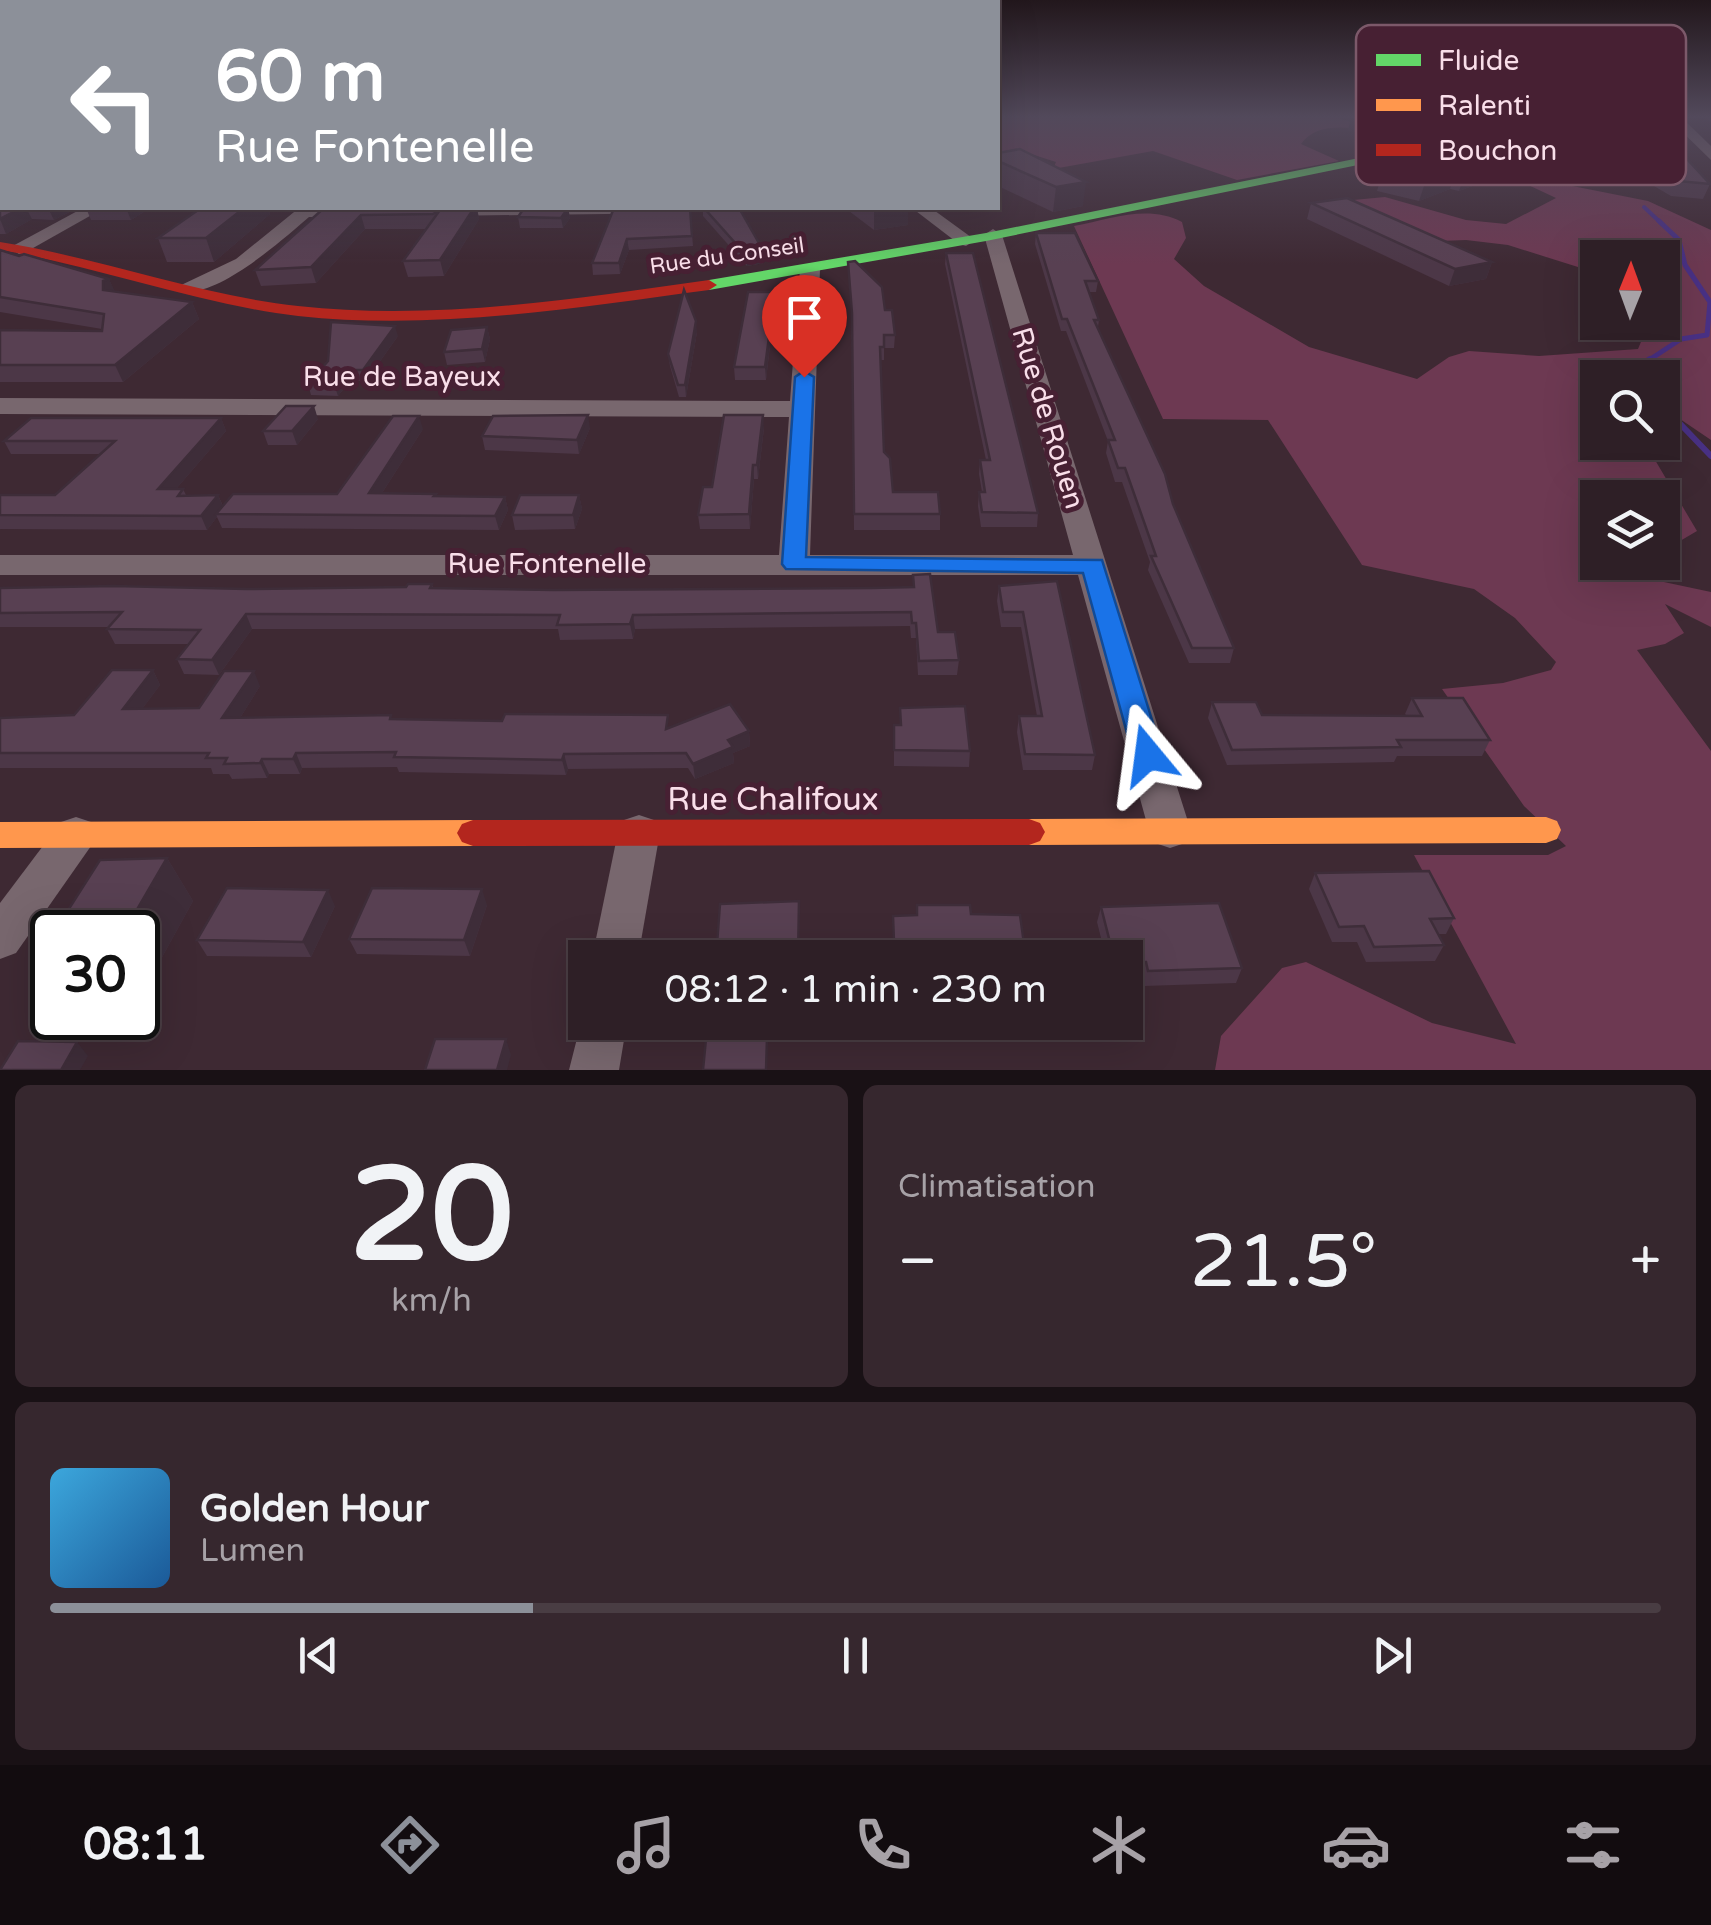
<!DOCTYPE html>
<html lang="fr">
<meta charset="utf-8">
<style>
body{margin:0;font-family:"Varela Round",sans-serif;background:#36272e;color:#f1f3f6;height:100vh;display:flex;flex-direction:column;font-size:38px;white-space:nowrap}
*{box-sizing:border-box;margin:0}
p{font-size:32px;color:#a7a2a7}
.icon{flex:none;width:55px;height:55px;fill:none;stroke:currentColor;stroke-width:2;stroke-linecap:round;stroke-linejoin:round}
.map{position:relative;height:1070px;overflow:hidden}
.drawer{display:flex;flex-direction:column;gap:15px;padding:15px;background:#191115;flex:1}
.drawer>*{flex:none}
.hud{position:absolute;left:0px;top:0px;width:1000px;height:210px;box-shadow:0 10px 40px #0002,0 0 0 2px #493d43;background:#8c9099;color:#fff;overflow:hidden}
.needle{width:65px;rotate:1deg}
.fabs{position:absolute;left:1580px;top:240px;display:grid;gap:20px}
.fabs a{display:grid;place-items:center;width:100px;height:100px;border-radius:0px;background:#2e1f26;box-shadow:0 10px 40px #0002,0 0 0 2px #493d43;font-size:50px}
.speed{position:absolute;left:30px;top:910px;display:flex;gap:20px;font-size:50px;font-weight:700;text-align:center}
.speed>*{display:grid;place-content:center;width:130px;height:130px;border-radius:50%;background:#2e1f26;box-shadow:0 10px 40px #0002,0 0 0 2px #493d43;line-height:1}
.speed .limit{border:5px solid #111;border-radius:15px;background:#fff;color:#111}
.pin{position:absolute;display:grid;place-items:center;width:85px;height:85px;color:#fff;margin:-102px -42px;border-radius:50% 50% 50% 0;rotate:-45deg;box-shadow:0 0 10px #0007}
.pin .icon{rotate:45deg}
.me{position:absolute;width:110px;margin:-55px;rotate:344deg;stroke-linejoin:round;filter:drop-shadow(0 0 8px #0008)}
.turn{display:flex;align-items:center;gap:35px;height:210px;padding:0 50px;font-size:45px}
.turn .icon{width:130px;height:130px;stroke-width:2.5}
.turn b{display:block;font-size:70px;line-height:85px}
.big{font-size:75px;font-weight:600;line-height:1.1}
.drawer .tile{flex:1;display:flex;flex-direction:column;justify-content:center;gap:15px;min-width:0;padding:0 35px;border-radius:15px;background:#36272e}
.drawer .dial{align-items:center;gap:0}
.dial b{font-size:130px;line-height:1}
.song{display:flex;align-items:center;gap:30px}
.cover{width:120px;height:120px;border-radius:15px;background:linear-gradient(135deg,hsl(200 70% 55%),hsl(210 70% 35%))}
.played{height:10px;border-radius:5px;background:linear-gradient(90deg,#8c9099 30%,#493d43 30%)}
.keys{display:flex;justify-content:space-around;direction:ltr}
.heat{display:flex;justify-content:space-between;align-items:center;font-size:55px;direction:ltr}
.drawer .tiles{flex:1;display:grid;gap:15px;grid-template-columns:1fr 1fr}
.tile:last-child{grid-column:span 2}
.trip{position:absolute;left:568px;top:940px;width:575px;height:100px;border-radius:0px;background:#2e1f26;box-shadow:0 10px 40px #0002,0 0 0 2px #493d43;font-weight:600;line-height:100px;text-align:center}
.menu{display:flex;height:160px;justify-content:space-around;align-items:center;background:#120c0f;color:#a7a2a7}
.menu .icon{width:70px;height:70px}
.menu .current{color:#8c9099}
.menu b{font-size:45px;color:#f1f3f6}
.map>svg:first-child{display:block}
</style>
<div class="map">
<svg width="1711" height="1070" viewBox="0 0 1711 1070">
<rect width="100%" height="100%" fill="#3e2933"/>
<!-- green -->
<g fill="#6d3952">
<path d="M998,116H1331L1388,132C1362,131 1320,117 1301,144L1339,161L1237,180L1153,151L1053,169L1056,162L1031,154L998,156Z"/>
<path d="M1527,177L1648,201L1711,230V440L1680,419L1663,400L1662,378H1598V442L1645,443L1697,531L1663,551L1662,498H1598V562L1639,563L1633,566L1645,578L1711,592V627L1665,604L1684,633L1665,644L1637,650L1711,751V1070H1215L1221,1036L1282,968L1306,962L1432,1023L1516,1044L1414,855H1548L1566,846L1524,806L1442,689L1503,683L1551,670L1556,662L1515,618L1474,589L1362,565L1268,420L1163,419L1074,226C1111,219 1148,204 1182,222L1186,238L1174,259L1204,286L1309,347L1417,379L1449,357L1469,351L1539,356L1638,349L1643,337L1674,317L1672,308L1663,303L1662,258H1598L1597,273L1508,245L1466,240L1412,242L1311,204L1385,197L1466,220L1506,224L1556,198L1520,181Z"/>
</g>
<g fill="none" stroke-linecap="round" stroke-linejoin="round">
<!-- stream-far2 -->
<path stroke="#493185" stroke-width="4" d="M1644,207L1662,224"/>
<!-- stream-far1 -->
<path stroke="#493185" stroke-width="5" d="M1646,362L1681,339L1707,335L1710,302L1685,265L1679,240L1659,221"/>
<!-- stream -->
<g stroke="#493185" stroke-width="6">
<path d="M1636,378L1630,372L1650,359"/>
<path d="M1662,405L1711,456"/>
</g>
<!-- street -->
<g fill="#78676e" fill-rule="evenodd">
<path d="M1666,116H1680L1711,146V160Z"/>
<path d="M83,208H104L26,252L19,254L9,248Z"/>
<path d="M299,208H364L370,212L361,217H309C282,240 217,299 180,291L177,287L236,259Z"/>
<path d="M431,208H693L684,213L437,216L431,215Z"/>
<path d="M912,208H931L975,240L966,246L959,244Z"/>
<path d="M993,229L1002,235L1191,831L1185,843L1170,848L1155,843L1149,831L1078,575H0V555H779L789,417L0,414V398L790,401L800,269L810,263L820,269L810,555H1073L984,235Z"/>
<path d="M639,815L654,820L660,832L638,958H592L618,832L624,820Z"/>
<path d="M76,817L91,822L97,834L91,846L16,953L0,959V903L61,822Z"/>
<path d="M585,1007V1022H627L619,1070H569Z"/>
</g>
<!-- fast -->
<path fill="#63d668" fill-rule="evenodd" d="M1436,116H1446L1426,145L1392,158L986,241L709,290L701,285L709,280L986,233L1389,152L1418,141Z"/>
<!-- slow -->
<g fill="#ff974d" fill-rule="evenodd">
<path d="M1546,817L1557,821L1561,830L1557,839L1546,843L1029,845L1018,841L1013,832L1018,823L1029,819Z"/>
<path d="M473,820L484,824L489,833L484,842L473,846L0,848V822Z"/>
</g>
<!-- jam -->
<g fill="#b3261e" fill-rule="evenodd">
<path d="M0,242C101,258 197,295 298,306C435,321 574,299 709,280L717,285L709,290C574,308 435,331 298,316C197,304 101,267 0,250Z"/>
<path d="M1029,819L1040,823L1045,832L1040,841L1029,845L473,846L462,842L457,833L462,824L473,820Z"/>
</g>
</g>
<!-- wall -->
<g fill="#4c3747">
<path d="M1334,116H1416L1348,131L1350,120Z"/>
<path d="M1550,116L1635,142L1631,152L1710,184L1703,199L1671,196L1618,165L1621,158L1536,147L1515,170L1459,191L1450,189L1419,201L1377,191L1382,174Z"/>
<path d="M1700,116H1711V122Z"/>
<path d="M0,124L2,208H77L54,220L32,219L6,234H0Z"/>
<path d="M1020,149L1083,206L1053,212L998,186V153Z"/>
<path d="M1311,203L1492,262L1486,279L1449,286L1307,219Z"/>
<path d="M86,208H150L131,220H91Z"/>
<path d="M201,208H268L270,214L214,262H167L158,238Z"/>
<path d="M324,208H477L479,219L444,276L408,277L403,261L427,229H365L316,283L261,286L255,270Z"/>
<path d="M568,208L570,218L563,228H520L518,217Z"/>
<path d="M614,208H690L693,246L629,250L620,274L593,275L592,263Z"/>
<path d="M703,208H739L764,252V263L747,266L703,216Z"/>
<path d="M845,208H908V225L874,230Z"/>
<path d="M1036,233L1098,281L1096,292H1089L1099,320L1098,327L1234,648L1230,663H1189L1148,570L1150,562L1122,482H1115L1106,453L1108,441L1066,331H1061L1035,244Z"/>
<path d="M0,250L19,256L109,279L114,291L192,302L199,319L123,382H0V330L102,331V329L0,312Z"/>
<path d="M946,253L1038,513L1037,527H981L978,506L979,492H982L979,474L980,460H986L945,264Z"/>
<path d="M848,262L885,310L895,335L894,348H884V360H880L884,452L893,492L940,514V530H854L852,326Z"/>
<path d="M775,292V303L766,380H735L734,367Z"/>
<path d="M487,327L490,339L485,362L447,365L444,352Z"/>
<path d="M697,332L686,397H679L670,366L668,354Z"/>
<path d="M398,336L366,381H350L338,396L311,395L308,384Z"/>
<path d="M221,418L226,431L176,489H183L186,495H218L223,506L337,494L423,429L382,493L436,494L437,496L505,497L508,510L499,530L222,528L217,517L207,530L0,529V495H55L101,454H11L4,441Z"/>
<path d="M318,419L297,445H268L263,431Z"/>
<path d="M590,428L579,454L485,450L482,436Z"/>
<path d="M764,428L758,479H754L750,529H700L698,515L712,487Z"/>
<path d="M579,495L582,509L575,529L515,530L512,515Z"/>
<path d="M913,575L938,632L959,660L957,675H918L916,638H911L910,626L635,629L633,639L560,640L558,629H252L219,675L184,674L177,659L189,644H115L107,629L109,627H0V588L247,589L406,587L432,584L433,588L553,590L872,588L913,587Z"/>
<path d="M1057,581L1095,755L1092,770H1023L1017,732L1019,716H1037L1021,627H1001L997,601L999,586Z"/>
<path d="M153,670L160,685L142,709L199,708L260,686L240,718L393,719L749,731L750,746L733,753L734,763L695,779L688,768L568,769L566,775L399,772L397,767L302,768L300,774H269L267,778L232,779L229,774H213L211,768H0V718L74,715Z"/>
<path d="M1412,698L1490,740L1482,756H1397L1394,762L1227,765L1208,718L1212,702L1262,715L1407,716L1405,714Z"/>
<path d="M900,708L970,751L969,767L894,766V725H900Z"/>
<path d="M167,858L193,901L150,979L138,980V932H59L56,929Z"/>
<path d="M1315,873L1454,918L1446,934H1438L1444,945L1435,961L1366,962L1357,942H1332L1309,889Z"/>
<path d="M487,905L470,956L357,954L349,939Z"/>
<path d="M917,905L971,914L1026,958H893V916L916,915Z"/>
<path d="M335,906L311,957L207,956L197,940Z"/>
<path d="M1101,907L1242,968L1236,983L1144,986L1142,978H1125V958H1106L1097,922Z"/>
</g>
<!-- shaded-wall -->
<g fill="#3e2d39">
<path d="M1357,116H1416L1348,131L1351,117Z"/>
<path d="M1477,116H1504L1475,122Z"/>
<path d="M1542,131L1536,147L1515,170L1459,191L1465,174Z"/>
<path d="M1455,171L1450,189L1419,201L1425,183Z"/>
<path d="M1086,182L1083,206L1053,212L1056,187Z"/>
<path d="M21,208H26L32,219L6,234L0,219Z"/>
<path d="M48,208H77L54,220Z"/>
<path d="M126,208H150L131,220Z"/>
<path d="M244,208H268L270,214L214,262L206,238Z"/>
<path d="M474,208H477L479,219L444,276L440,260Z"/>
<path d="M568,208L570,218L563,228L561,218Z"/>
<path d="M891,208H908V225L874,230V210Z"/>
<path d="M361,215L365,229L316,283L311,267Z"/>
<path d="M627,239L629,250L620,274L619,263Z"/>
<path d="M764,252V263L747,266L746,255Z"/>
<path d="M1492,262L1486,279L1449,286L1455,269Z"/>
<path d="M109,279L116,294L103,290V281Z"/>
<path d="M775,292V303L766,380L765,367Z"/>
<path d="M192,302L199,319L123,382L115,365Z"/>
<path d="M696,321L697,332L686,397L685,385Z"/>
<path d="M395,326L398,336L366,381L363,370Z"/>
<path d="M487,327L490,339L485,362L482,349Z"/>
<path d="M347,370L350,381L338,396L334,384Z"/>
<path d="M314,406L318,419L297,445L292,431Z"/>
<path d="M588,415L590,428L579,454L577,440Z"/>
<path d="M763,415L764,428L758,479L757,465Z"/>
<path d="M419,416L423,429L373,507L369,493Z"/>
<path d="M221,418L226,431L164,503L158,489Z"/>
<path d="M753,465L754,479L750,529L749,514Z"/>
<path d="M218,495L224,509L216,514L217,517L207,530L201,516Z"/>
<path d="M579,495L582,509L575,529L573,515Z"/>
<path d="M505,497L508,510L499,530L495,516Z"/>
<path d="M246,614L252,629L219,675L212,660Z"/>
<path d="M633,615L635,629L633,639L630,624Z"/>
<path d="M153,670L160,685L131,724L123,709Z"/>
<path d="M254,671L260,686L230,734L222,718Z"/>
<path d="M749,731L750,746L733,753L734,763L695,779L693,764L728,740Z"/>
<path d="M296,753L302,768L300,774L293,759Z"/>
<path d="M564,754L568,769L566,775L562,760Z"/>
<path d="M262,759L269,774L267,778L260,763Z"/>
<path d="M167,858L193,901L150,979L138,961V932H124Z"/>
<path d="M482,889L487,905L470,956L464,940Z"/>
<path d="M328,890L335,906L311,957L303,942Z"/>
<path d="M506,1039L511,1055L507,1070H497Z"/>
<path d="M77,1042L88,1056L80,1070H61Z"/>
</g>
<!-- building -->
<g fill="#584052" stroke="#3e2d39" stroke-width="2.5">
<path d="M2,123V208H21L0,219V124Z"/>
<path d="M1020,149L1086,182L1056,187L998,161V153Z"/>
<path d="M1624,151L1685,157L1710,184L1678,181Z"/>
<path d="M1347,198L1492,262L1455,269L1311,203Z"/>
<path d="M201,208H244L206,238H158Z"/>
<path d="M324,208H474L440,260L403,261L440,210L433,214L361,215L311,267L255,270Z"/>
<path d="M524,208H568L561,218L518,217Z"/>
<path d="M614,208H690L692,236L627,239L619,263H592Z"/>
<path d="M704,208H739L764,252L746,255Z"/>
<path d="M1036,233H1075L1098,281H1085L1099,320H1094L1165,474L1173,504L1234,648H1192L1151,556H1156L1125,468H1118L1108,440H1115L1067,319H1062Z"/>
<path d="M0,250L19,256L24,254L109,279L103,281V290L192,302L115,365H0V330L102,331L104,314L0,297Z"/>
<path d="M946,253H973L1038,513L982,512L979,492H985L980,460H990Z"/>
<path d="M855,261L882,287L885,310H892L895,335H884V347H880L884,452L890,458L893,492H938L940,514H854L852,313L848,262Z"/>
<path d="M684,290L696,321L685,385H678L668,354Z"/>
<path d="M748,292H775L765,367H734Z"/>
<path d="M331,322L395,326L363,370H347L334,384H308L328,361Z"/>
<path d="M487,327L482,349L444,352L451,330Z"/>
<path d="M286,406H314L292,431H263Z"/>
<path d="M588,415L577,440L482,436L493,416Z"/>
<path d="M724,415H763L757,465H753L749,514L698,515L703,487H712Z"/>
<path d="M393,416H419L369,493L436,494L434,496L505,497L495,516L216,514L233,494H337Z"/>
<path d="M31,418H221L158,489H183L178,496L218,495L201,516L0,515V495H55L115,441H4Z"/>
<path d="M520,495H579L573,515H512Z"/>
<path d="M930,574L938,632H955L959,660L919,661L916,623H912L911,612L633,615L630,624L557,625L560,615L246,614L212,660L177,659L200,630L107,629L122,612L0,613V588L114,586L247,589L406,587L408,584H432L430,588L553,590L872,588L914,587L913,575Z"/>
<path d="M1057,581L1095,755L1025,754L1019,716H1042L1023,612H1003L999,586Z"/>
<path d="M112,670H153L123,709L199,708L224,671H254L222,718L391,715L390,719L502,721L505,714L668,715L666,729L730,704L749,731L728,740L733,747L693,764L686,753L564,754L562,760L394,757L396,752L296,753L293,759H262L260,763L224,764L227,758H206L209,753H0V718L74,715Z"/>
<path d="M1412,698H1463L1490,740H1397L1401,747L1232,750L1212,702H1256L1262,715L1422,716Z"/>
<path d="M965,706L970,751L894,750V725H901L900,708Z"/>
<path d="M167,858L124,932H64L67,928L56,929L100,860Z"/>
<path d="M1429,871L1454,918L1430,919L1444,945L1374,947L1364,926L1339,927L1315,873Z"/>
<path d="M227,888L328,890L303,942L197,940Z"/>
<path d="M372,888L482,889L464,940L349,939Z"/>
<path d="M799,901L798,958H716L720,904Z"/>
<path d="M1219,903L1242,968L1148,971L1146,962H1125V958H1114L1101,907Z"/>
<path d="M917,905H970L971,914L1020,915L1026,958H917L916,942H894L893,916L917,915Z"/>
<path d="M767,1038L766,1070H703L706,1039Z"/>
<path d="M435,1039H506L497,1070H425Z"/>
<path d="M18,1041L77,1042L61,1070H0Z"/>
</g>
<!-- sky -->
<linearGradient id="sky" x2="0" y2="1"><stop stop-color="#22171c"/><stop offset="0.44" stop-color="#52495b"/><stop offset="1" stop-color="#52495b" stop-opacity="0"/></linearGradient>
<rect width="1711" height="265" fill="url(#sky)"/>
<!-- route -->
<path fill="#1a73e8" stroke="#114b97" stroke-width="2.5" d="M804,371L814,377L806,557L1102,560L1163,755L1158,763L1148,766L1138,763L1133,755L1083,573L786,569L782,564L795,377Z"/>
<g text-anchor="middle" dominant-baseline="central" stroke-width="10" stroke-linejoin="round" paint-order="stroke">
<!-- far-street labels -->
<g font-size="22" fill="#f9dee9" stroke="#472033">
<text transform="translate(727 256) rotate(-8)">Rue du Conseil</text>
</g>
<!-- street labels -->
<g font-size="28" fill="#f9dee9" stroke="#472033">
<text x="402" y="377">Rue de Bayeux</text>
<text transform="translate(1048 418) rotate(73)">Rue de Rouen</text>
<text x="547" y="564">Rue Fontenelle</text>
</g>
<!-- near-street labels -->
<g font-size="32" fill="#f9dee9" stroke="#472033">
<text x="773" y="800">Rue Chalifoux</text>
</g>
</g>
<!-- legend -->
<rect x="1356" y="25" width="330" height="160" rx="15" fill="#472033" stroke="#7c596a" stroke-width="2.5"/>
<rect x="1376" y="54" width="45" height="12" fill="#63d668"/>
<rect x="1376" y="99" width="45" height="12" fill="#ff974d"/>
<rect x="1376" y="144" width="45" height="12" fill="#b3261e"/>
<g font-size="28" fill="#f9dee9">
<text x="1438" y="70">Fluide</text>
<text x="1438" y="115">Ralenti</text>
<text x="1438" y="160">Bouchon</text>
</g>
</svg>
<div class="fabs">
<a><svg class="needle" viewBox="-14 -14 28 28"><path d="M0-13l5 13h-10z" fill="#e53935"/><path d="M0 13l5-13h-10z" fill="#a7a2a7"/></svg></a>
<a><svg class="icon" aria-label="search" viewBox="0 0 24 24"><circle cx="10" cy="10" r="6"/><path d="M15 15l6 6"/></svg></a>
<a><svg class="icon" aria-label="layers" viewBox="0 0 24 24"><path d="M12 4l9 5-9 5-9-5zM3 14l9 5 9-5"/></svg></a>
</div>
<div class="speed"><div class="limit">30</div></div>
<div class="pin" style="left:804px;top:377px;background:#d93025"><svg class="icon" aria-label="arrive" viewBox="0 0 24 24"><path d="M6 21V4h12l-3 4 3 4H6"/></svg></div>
<svg class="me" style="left:1148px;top:755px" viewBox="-20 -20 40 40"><path d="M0-17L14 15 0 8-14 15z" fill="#1a73e8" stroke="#fff" stroke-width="4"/></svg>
<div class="trip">08:12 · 1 min · 230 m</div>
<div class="hud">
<div class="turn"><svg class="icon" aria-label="left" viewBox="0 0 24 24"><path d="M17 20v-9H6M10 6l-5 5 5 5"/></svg><div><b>60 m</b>Rue Fontenelle</div></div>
</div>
</div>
<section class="drawer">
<div class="tiles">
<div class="tile dial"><b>20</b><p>km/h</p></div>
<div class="tile"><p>Climatisation</p>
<div class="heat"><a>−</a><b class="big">21.5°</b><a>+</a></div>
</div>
<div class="tile">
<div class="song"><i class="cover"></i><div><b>Golden Hour</b><p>Lumen</p></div></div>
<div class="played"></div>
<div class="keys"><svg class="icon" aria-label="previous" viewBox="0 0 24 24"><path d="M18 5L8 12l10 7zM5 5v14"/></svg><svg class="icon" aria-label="pause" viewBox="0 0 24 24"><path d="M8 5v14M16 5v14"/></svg><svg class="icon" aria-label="next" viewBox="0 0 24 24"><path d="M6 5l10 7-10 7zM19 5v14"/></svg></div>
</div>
</div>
</section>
<nav class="menu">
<b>08:11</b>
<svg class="icon current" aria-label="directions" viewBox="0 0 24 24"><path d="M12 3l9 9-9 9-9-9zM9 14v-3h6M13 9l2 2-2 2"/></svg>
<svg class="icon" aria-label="music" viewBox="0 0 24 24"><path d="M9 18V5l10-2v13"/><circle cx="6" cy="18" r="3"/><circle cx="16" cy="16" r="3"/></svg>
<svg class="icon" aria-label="phone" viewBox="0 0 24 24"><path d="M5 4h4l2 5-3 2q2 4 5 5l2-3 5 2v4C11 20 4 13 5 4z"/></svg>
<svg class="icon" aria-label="climate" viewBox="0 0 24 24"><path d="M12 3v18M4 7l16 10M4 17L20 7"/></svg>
<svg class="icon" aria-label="car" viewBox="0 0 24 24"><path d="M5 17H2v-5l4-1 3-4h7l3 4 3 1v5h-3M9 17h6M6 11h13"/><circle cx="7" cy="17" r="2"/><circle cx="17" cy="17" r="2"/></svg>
<svg class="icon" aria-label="filters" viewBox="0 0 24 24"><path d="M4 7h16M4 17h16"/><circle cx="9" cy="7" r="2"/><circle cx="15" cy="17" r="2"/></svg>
</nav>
